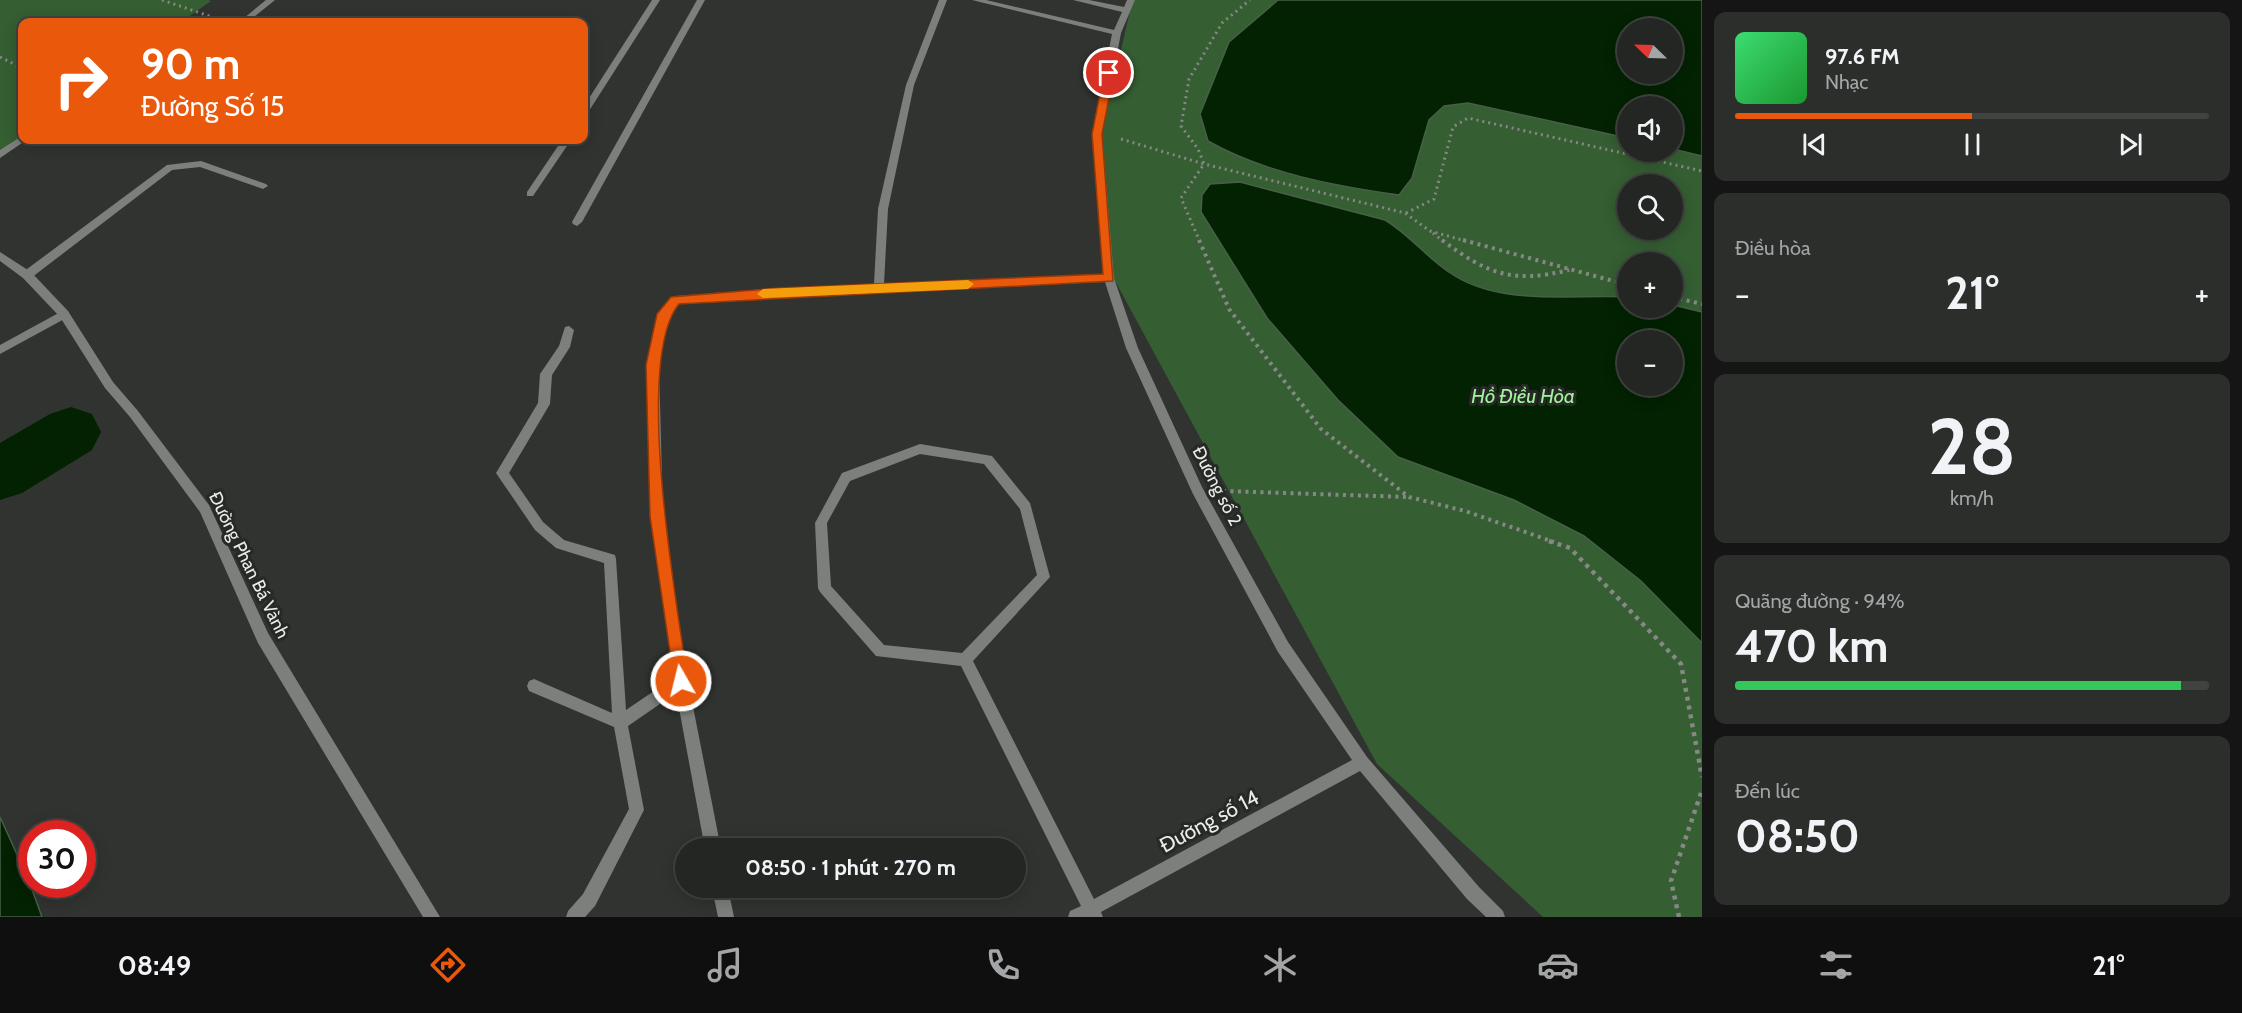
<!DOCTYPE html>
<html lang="vi">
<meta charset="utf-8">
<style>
body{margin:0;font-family:Cabin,sans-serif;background:#2c2e2c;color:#f1f3f6;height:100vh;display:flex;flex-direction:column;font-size:22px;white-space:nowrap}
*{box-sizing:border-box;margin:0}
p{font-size:20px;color:#a3a5a6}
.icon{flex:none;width:33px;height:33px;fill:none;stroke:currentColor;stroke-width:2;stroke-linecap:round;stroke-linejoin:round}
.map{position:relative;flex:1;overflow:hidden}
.panel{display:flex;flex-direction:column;gap:12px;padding:12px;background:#141514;width:540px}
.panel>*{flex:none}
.hud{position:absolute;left:18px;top:18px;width:570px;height:126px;border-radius:12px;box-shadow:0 3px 15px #0003,0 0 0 2px #414341;background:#ea580c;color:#fff;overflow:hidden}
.needle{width:39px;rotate:293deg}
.fabs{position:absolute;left:1617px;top:18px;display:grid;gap:12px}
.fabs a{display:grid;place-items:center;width:66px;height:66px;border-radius:50%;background:#242624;box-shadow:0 3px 15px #0003,0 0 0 2px #414341;font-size:30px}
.speed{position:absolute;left:18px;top:820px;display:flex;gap:12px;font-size:30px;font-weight:700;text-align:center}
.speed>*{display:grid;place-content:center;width:78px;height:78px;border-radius:50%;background:#242624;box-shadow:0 3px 15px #0003,0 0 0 2px #414341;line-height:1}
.speed .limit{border:9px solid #d22;background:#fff;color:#111}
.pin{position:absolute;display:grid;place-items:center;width:51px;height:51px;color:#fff;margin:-26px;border:3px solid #fff;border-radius:50%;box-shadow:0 2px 6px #0007}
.me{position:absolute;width:66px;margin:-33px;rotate:352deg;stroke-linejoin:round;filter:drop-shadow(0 0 4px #0008)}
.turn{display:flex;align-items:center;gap:21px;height:126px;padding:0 24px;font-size:27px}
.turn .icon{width:78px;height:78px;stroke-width:2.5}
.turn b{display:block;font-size:42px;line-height:51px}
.big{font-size:45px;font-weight:700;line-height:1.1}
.panel .tile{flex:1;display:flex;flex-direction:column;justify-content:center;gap:9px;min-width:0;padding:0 21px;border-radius:12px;background:#2c2e2c}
.panel .dial{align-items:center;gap:0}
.dial b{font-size:78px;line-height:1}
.song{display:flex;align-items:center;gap:18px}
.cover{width:72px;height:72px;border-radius:9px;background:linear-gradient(135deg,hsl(140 70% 55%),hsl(130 70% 35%))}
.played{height:6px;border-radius:3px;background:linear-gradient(90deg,#ea580c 50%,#414341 50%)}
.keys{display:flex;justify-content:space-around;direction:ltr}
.heat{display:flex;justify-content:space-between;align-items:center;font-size:33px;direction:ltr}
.charge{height:9px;border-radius:4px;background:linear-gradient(90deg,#34c759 94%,#414341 0)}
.trip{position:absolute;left:675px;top:838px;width:351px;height:60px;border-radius:30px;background:#242624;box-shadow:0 3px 15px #0003,0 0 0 2px #414341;font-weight:700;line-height:60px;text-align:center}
.tab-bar{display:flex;height:96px;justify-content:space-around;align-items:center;background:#0e0f0e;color:#a3a5a6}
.tab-bar .icon{width:42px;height:42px}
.tab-bar .on{color:#ea580c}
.tab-bar b{font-size:27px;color:#f1f3f6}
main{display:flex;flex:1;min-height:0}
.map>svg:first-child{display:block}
</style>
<main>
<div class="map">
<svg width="1702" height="917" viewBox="0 0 1702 917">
<rect width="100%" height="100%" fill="#303330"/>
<!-- green -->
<g fill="#355e32" fill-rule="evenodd">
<path d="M0,0H208L211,1L181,22H22V136L0,153Z"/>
<path d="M1135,0H1702V917H1543L1377,764L1114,279L1101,135L1130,11ZM1628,28H1672V74H1628ZM1628,106H1672V152H1628ZM1628,184H1672V230H1628ZM1628,262H1672V308H1628ZM1628,340H1672V386H1628Z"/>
</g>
<!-- water -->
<g fill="#022202" stroke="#485f48" stroke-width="1.5" fill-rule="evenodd">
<path d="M1278,0H1702V156L1673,149L1672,106H1628L1627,138L1468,103L1444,106L1429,120L1412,178L1399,195C1335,186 1264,173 1208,141L1200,114L1229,42ZM1628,28H1672V74H1628Z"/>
<path d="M1240,182L1385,220C1410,235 1426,257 1449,272C1498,307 1570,294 1627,297L1628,308H1672L1673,305L1702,312V643L1641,581L1584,536L1514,500L1398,457L1338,400L1267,318L1201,212L1202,195L1210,184ZM1628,340H1672V386H1628Z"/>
<path d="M0,817L29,881L42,917H0Z"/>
</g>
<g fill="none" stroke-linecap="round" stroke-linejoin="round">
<!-- river -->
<path fill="#022202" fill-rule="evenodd" d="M71,407L92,414L101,432L92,450L22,493L0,500V443L50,414Z"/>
<!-- path-far2 -->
<g stroke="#868885" stroke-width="3" stroke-dasharray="2 4" stroke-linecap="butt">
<path d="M162,0L221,20"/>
<path d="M0,57L22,68"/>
<path d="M1121,139L1204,164L1405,213L1430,231L1469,242"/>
<path d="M1406,213L1434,199L1453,127L1468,118L1702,171"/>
<path d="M1433,233L1444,242"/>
<path d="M1200,242L1181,198L1204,164L1198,149L1181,126L1189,79L1222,23L1250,0"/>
</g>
<!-- path-far1 -->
<g stroke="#868885" stroke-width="4" stroke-dasharray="3 4.5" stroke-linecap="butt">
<path d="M1199,240L1229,309L1321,429L1409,497L1465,511L1554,542"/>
<path d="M1442,240C1487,274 1513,284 1569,270"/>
<path d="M1463,240L1628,285"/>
<path d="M1672,297L1702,304"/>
<path d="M1223,491L1408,497"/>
</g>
<!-- path -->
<g stroke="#868885" stroke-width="4.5" stroke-dasharray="4 5" stroke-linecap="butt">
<path d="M1549,541L1570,548L1681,664L1702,777"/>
<path d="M1679,917L1671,881L1702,790"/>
</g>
<!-- service -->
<g fill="#7d7f7d" fill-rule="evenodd">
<path d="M266,0H275L248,22H239Z"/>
<path d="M22,136V140H26L25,141L0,158V150Z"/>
<path d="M64,310L68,311L69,314L68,317L0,354V345Z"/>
<path d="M569,326L574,330L570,347L552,375L550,404L509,473L543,522L564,540L615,555L616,559L626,710L676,676L681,674L686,676L688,681L686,686L628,726L644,810L595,906L585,917H566L568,911L583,894L629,809L614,727L529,691L527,686L529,681L534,679L612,713L604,563L556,548L535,530L496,473L538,403L540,374L559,346L565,327Z"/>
</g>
<!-- minor -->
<g fill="#7d7f7d" fill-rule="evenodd">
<path d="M652,0H660L587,114L584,115V106Z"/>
<path d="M697,0H705L582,222L577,226L573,224L572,222Z"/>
<path d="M939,0H947L914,85L888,209L884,284L1103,274L1092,134L1112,34L972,0H986L1114,30L1122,12L1073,0H1089L1124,7L1127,0H1135L1121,33L1102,134L1114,278L1138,348L1202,487L1288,642L1367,757L1479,887L1503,911L1505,917H1486L1467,899L1360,771L1101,912L1103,917H1068L1070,911L1081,906L961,666L876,656L820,592L818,588L815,523L842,473L920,444L992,456L1030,503L1050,577L973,661L1094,899L1352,760L1278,652L1193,494L1126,348L1105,282L780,296L678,304L669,315L659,365L663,516L688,681L721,849H705L674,681L651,516L647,365L659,314L671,297L675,296L780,288L874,284L878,209L906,85ZM920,454L984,464L1020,509L1037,575L962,653L884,645L831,586L827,523L850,481Z"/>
<path d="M562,140H571L533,196H527V192Z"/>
<path d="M201,161L266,184L268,186L263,189L200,167L172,170L31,278H23L22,275L23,272L167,165Z"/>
<path d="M712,888H728L734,917H718Z"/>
</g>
<!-- tertiary -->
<path fill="#7d7f7d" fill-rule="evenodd" d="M0,252L31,272L68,311L113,382L138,411L209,505L268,633L440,917H423L258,643L200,512L130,417L105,388L60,317L23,278L0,261Z"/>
</g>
<!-- route -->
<path fill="#ea580c" stroke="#983908" stroke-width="1.5" d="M1109,70L1114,73L1102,134L1113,281L679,304C633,360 677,606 688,681L686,686L681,689L675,686L650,516L646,365L657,314L671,297L780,288L1103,274L1092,134L1104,73Z"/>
<!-- slow -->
<path fill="#f59e0b" d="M968,280L974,284L968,289L763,298L757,294L763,289Z"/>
<g text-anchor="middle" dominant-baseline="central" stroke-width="6" stroke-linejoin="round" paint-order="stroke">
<!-- street labels -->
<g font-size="18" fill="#ebecea" stroke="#262926">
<text transform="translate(1217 486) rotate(63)">Đường số 2</text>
<text transform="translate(249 565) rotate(64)">Đường Phan Bá Vành</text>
</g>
<!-- water labels -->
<g font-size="20" font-style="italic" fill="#a0f49a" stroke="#262926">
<text x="1523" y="396">Hồ Điều Hòa</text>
</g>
<!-- near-street labels -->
<g font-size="21" fill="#ebecea" stroke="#262926">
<text transform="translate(1209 821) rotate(-28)">Đường số 14</text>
</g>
</g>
</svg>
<div class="fabs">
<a><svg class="needle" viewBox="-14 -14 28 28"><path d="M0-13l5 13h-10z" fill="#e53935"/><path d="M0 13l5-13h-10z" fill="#a3a5a6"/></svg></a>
<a><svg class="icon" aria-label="sound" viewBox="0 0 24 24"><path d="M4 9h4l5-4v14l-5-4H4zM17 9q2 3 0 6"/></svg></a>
<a><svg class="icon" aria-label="search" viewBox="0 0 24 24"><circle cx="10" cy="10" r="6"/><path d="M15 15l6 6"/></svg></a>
<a>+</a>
<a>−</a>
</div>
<div class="speed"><div class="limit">30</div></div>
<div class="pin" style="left:1109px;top:73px;background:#d93025"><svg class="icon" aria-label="arrive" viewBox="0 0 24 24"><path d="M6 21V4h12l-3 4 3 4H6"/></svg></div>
<svg class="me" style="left:681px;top:681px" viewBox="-20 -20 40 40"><circle r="17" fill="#ea580c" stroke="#fff" stroke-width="3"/><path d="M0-11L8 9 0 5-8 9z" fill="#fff"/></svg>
<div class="trip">08:50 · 1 phút · 270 m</div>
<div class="hud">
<div class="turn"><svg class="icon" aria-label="right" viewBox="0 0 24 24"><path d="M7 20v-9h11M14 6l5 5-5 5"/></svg><div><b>90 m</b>Đường Số 15</div></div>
</div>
</div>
<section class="panel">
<div class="tile">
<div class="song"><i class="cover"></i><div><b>97.6 FM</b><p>Nhạc</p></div></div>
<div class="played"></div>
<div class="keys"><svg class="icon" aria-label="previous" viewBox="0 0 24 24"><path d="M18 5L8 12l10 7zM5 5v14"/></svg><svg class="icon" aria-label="pause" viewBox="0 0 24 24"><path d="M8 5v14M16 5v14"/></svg><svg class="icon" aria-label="next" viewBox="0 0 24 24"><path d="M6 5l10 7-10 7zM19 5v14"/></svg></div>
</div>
<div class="tile"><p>Điều hòa</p>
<div class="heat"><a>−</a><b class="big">21°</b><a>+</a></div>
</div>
<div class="tile dial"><b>28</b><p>km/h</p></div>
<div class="tile"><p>Quãng đường · 94%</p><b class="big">470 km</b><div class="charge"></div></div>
<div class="tile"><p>Đến lúc</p><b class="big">08:50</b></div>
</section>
</main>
<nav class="tab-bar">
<b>08:49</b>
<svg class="icon on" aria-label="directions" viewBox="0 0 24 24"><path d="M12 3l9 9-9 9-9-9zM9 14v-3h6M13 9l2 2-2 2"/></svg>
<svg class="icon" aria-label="music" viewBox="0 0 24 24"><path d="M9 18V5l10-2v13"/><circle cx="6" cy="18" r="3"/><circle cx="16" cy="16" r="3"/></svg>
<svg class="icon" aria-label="phone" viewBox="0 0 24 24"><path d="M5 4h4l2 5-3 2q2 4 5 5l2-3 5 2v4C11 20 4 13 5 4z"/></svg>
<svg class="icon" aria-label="climate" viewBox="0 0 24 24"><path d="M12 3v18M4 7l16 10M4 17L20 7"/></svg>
<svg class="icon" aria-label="car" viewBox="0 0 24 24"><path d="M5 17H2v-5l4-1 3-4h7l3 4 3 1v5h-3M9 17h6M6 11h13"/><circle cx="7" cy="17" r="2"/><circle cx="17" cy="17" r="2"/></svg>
<svg class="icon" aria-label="filters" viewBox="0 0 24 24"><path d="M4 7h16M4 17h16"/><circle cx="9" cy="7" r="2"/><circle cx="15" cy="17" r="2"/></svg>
<b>21°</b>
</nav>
